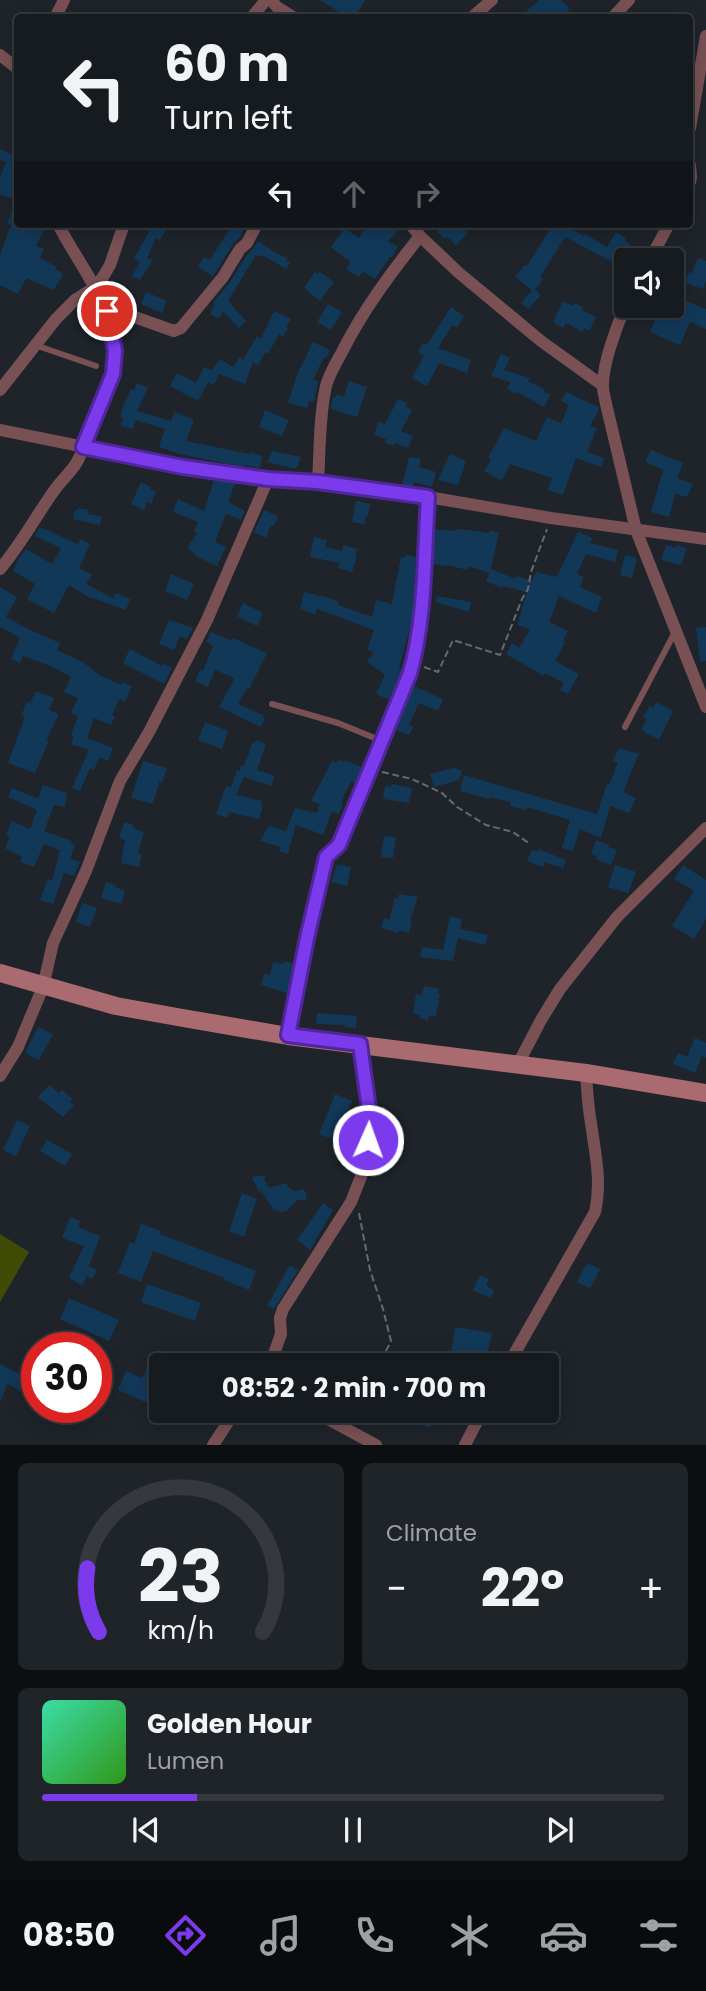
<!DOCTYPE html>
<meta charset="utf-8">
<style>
body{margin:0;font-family:Poppins,sans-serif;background:#1f2429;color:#f1f3f6;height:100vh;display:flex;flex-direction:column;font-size:26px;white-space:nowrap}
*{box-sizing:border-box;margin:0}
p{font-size:23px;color:#9ea1a5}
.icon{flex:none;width:38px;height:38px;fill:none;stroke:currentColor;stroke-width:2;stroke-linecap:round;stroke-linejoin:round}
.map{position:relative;height:1445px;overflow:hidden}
.drawer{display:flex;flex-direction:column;gap:18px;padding:18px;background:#0c0f12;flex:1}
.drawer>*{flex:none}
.banner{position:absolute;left:14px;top:14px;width:679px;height:214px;border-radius:7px;box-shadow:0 4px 18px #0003,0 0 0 2px #35393e;background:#161b20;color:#f1f3f6;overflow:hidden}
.fabs{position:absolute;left:614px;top:248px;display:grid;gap:14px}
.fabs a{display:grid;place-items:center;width:70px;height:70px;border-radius:7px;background:#161b20;box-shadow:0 4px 18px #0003,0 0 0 2px #35393e;font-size:35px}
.speed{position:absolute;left:21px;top:1332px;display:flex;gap:14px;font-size:35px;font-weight:700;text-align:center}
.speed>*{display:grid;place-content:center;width:91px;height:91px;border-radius:50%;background:#161b20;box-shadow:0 4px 18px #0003,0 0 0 2px #35393e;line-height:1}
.speed .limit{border:10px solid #d22;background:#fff;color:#111}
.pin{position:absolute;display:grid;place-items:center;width:60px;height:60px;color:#fff;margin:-30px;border:4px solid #fff;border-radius:50%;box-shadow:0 2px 7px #0007}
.me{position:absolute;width:77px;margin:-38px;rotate:2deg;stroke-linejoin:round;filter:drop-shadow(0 0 5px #0008)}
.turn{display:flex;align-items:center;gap:24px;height:147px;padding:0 35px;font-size:32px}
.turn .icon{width:91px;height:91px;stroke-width:2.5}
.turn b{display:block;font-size:49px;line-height:60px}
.lanes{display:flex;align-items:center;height:66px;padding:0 35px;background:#0003;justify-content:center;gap:35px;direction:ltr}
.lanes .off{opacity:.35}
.big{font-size:52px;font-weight:700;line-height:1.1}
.drawer .widget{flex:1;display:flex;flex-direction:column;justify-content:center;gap:10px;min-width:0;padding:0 24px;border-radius:10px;background:#1f2429}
.drawer .dial{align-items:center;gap:0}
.dial svg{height:182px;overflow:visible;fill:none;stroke:#35393e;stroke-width:7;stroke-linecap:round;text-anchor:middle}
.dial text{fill:#f1f3f6;stroke:none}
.song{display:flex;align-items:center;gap:21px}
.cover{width:84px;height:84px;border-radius:10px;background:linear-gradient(135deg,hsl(160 70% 55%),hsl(110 70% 35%))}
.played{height:7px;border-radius:4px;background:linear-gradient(90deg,#7c3aed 25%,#35393e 25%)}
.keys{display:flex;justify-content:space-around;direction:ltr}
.heat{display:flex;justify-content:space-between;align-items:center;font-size:38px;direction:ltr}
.drawer .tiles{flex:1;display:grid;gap:18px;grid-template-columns:1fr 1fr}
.widget:last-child{grid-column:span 2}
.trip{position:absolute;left:149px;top:1353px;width:410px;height:70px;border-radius:7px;background:#161b20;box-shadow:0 4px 18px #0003,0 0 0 2px #35393e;font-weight:700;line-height:70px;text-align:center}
.dock{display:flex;height:112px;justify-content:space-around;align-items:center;background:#090b0d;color:#9ea1a5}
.dock .icon{width:49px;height:49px}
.dock .active{color:#7c3aed}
.dock b{font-size:32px;color:#f1f3f6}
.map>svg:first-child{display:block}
</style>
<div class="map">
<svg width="706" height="1445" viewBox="0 0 706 1445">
<rect width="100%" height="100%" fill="#1e242a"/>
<!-- green -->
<path fill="#404c05" d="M0,1234L29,1252L0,1302Z"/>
<!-- building -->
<g fill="#123858">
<path d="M320,0H365L354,18H337L339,12Z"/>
<path d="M539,0H560L570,8L562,18H519Z"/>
<path d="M0,149L18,156V224H47L36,246L44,249L40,258L57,267L55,269L63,274L54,290L26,278L18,294L0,285V255L11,225L7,223L17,201L0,194V178L6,162L0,160Z"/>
<path d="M153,224H170L160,240L156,238L147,258L153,260L140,280L132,276L140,262L134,259Z"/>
<path d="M220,224H239L245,227L240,237L233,244L213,276L198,267L204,257L210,260L229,230Z"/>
<path d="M368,224H373L381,229L386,224H401L402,226L388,242L398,246L392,257H390L375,279L363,271L359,277L346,269L351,262L331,247L345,228L359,238Z"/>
<path d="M445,224H458L468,233L456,245L447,237L445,239L437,232Z"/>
<path d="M553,224H562L584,236L585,234L607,247L616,232L626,238L625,241L630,244L627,251L640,261H625L621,259L618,265L565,237L540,277L543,279L535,290L541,295L528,309L521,303L532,290L515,277L525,265L527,266Z"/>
<path d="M258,241L276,253L287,258L286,261L290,263L286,269L262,255L260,257L256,255L228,301L246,321L239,328L223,311L219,319L210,314L214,306L213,303L230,282L247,255L253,249Z"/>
<path d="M698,258L706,261V281L703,289L685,283L689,272L692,273Z"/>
<path d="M315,272L318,274L320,272L334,282L320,301L304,288Z"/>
<path d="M146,292L167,301L162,313L141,304Z"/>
<path d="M672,295L706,309V329L690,322L680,345L650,332L661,306H672Z"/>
<path d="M563,301L573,306L575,303L583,307L581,310L596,317L589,331L584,328L583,332L566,323L563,328L553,322Z"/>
<path d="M328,304L342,312L331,330L317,322Z"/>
<path d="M451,307L464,316L457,328L452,325L438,348L471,360L467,373L439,363L427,386L412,378L424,356L418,352L423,343L427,345Z"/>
<path d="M274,311L291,319L286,327L288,328L283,336L279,334L268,354L265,352L258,365L253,362L245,384L219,374L214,385L208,382L198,401L170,386L177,373L196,383L204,367L212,370L220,359L233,367L240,357L243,360L257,336L261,339Z"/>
<path d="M313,342L330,350L326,358L324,357L313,380L318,381L314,402L309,401L307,408L288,403L297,375Z"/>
<path d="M501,354L510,358L504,370L530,378L528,381L545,390L544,392L550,395L544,407L517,392L516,394L507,389L511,382L491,376Z"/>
<path d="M349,381L367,387L357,417L331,409L333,397L335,398L336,394L344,397Z"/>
<path d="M137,383L148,388L137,411L171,421L175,412L194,420L186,441L249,454L250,452L262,456L260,468L243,465L242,467L233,465L180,454L159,447L165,429L135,420L133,429L121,426L123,418L120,417L123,406L131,389L134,391Z"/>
<path d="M566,392L598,407L599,410L590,426L597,428L587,452L604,458L601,467L576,458L563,495L548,490L552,478L510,464L502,481L484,471L491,460L488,458L504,428L536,441L547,417L561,423L569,405L561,401Z"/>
<path d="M398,399L407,403L405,406L412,410L401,431L413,436L408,448L395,443L394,446L385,443L386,439L374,435L378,422L385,424Z"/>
<path d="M265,410L289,420L282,436L259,427Z"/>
<path d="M651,450L683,463L677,478L693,484L687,497L675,494L669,517L651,512L663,470L645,462Z"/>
<path d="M272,451L301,457L296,469L267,462Z"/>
<path d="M450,454L466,461L458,485L438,480Z"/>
<path d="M409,457L421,459L419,467L436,472L432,487L414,482L413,486L402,485Z"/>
<path d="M214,480L235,483L228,502L245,511L241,520L226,514L215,542L226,547L217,566L195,556L196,554L187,548L197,533L194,531L198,522L173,512L178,499L204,511Z"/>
<path d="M141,482L151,487L150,489L156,492L151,504L147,502L144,510L131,504Z"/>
<path d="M356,501L370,504L368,516H366L364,524L352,522Z"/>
<path d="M78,508L89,510L88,514L102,517L100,525L73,519L75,510L77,511Z"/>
<path d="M264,510L278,516L274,526L271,525L266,538L254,532Z"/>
<path d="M40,527L78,544L80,539L90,544L79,568L92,575L86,584L113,598L116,593L130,599L126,610L93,598L92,599L69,585L54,613L27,599L35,584L13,571L18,560L26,549L52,564L61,548L35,536Z"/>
<path d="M435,529L456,531V529L467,530L489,533L490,531L499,532L490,573L468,566V570L447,565L446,566L433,564Z"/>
<path d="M578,532L592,538L590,543L618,550L615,562L586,554L577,574L584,577L580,587L602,597L596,613L559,596L549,622L568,631L563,641L565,642L555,661L579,674L568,694L560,690L564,683L545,673L544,676L506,654L512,643L519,648L530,629L517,625L527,592L503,586L502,588L486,581L491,569L516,579L517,576L532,581L536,572L557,577Z"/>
<path d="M314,537L327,540L325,547L342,551L343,545L357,549L355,555L357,556L352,572L338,568L340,563L310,557Z"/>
<path d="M666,545L676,548L677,545L687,549L681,565L661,560Z"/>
<path d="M405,555L416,557L413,610L411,624L399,668L402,669V670L389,700L376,694L385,675L367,662L374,652L367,650L374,630L317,609L315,614L300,609L304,592L329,598L339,602L338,605L372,617L376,600L392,604L401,557L405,558Z"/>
<path d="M625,555L637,558L632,578L620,575Z"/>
<path d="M171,574L194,584L187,600L165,591Z"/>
<path d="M0,587L17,597L6,617L30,630L60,643L57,650L84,663L101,676L122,685L123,682L132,686L125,702L119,699L112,715L115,716L111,725L94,718L87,738L113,748L108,761L99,757L94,770L90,768L80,791L72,788L89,750L71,744L74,737L71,735L78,716L71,713L78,698L64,692L71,677L51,666L23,656L20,663L11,659L20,638L1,627L0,629Z"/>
<path d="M437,596L471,602L469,612L435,602Z"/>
<path d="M243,603L263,613L257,626L237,616Z"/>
<path d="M169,620L193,628L187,639L180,636L174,650L159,644Z"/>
<path d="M706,627V661H700L696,628Z"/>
<path d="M211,632L232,641L233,638L267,653L249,689L247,688L238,704L263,715V717L265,718L261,727L219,707L234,680L232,677L215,670L208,687L195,681L200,670L203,671L213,646L206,642Z"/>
<path d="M130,649L162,666L163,664L172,668L164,684L123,663Z"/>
<path d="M414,686L443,699L438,711L419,703L409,725L413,727L409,735L396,730Z"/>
<path d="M36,691L54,698L49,710L59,714L46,740L49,741L35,773L8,763L25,717L21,716L27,702L30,703Z"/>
<path d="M656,702L673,711L659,740L641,730L647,719L643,717L650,706L653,708Z"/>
<path d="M205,722L228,731L222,749L198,740Z"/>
<path d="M256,740L266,744L257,770L275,776L271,786L244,777L236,795L262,801L261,805L263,806L259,819L229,812L228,818L216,814L226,786L231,787L237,770L240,771L241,766H244L247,756H248L252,743L254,744Z"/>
<path d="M619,748L639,754L623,792L636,798L629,813L610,806L601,838L580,829L573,851L562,848L570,820L527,807L526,810L510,806L511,802L490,797L489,799L460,791L464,775L597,814L607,784L609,785L618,763L613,761Z"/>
<path d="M338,759L343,762L344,760L362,767L356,781L354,783L351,782L342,799L343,800L341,805L343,806L338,814L332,811L323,835L296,825L288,854L279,851L281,847L260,841L269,826L286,831L295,808L317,813L320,804L311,801L332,761L336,763Z"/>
<path d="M143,761L167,768L162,783L159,782L153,804L131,798Z"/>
<path d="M454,768L462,771L459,780L434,787L430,774Z"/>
<path d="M392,784L412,788L409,803L383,799L385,786L391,787Z"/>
<path d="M43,785L67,793L65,807L54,805L44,831L72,841L71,843L75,844L70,859L80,862L74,876L64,873L53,904L40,900L48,879L52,881L60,850L44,844L34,867L20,862L22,857L5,848L10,837L6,835L12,821L30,829L37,810L8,797L12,788L38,799Z"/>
<path d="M124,822L134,825L133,828L144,832L138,853L142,854L139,867L121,863L125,840L119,838Z"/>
<path d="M384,836L396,837L393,858L381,857Z"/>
<path d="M596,840L609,845L608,847L617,850L611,865L596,859L597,856L591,854Z"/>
<path d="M538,849L566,860L563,868L545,862L543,867L527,861L532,850L537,852Z"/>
<path d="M337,864L351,867L347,886L331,882Z"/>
<path d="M615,865L636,872L628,893L608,887Z"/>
<path d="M683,865L706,880V919L694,939L672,926L694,891L674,879Z"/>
<path d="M106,882L116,885L115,887L125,891L121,904L101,898Z"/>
<path d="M399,894L418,897L410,920L412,921L409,933L399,930L398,933L381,928L384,918L389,920L395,898L398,899Z"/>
<path d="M82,903L97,908L90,927L76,922Z"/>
<path d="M450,916L462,919L460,929L488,935L485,945L458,938L453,961L420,957L422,947L443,950Z"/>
<path d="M284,961L293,964L287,993L261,985L264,974L270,975L273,962L283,964Z"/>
<path d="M424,986L439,989L438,994H440L436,1017L429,1015L428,1020L419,1018L420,1015L413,1013L416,994L422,995Z"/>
<path d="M317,1013L357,1016L356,1028L345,1027V1025L316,1024Z"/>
<path d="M38,1027L53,1034L39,1060L25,1053Z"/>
<path d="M695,1038L706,1043V1058L702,1056L695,1073L673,1064L678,1053L687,1057Z"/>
<path d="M49,1085L59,1093L62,1090L73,1099L70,1102L74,1105L63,1117L38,1097Z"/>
<path d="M335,1094L352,1101L337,1141L319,1134Z"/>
<path d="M17,1120L30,1126L16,1156L3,1150Z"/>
<path d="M47,1140L72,1154L65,1166L40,1151Z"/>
<path d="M266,1175L264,1179L269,1188L282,1184H286L294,1191L305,1189L304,1191L307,1194L305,1200H297L288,1210L283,1212L274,1210L260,1190L259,1193L252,1177Z"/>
<path d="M242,1193L257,1199L244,1237L229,1231Z"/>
<path d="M323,1203L333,1210L310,1250L297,1240Z"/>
<path d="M70,1217L80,1221L78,1227L100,1236L89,1266L97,1270L92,1279L87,1276L82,1285L69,1278L84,1246L62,1238Z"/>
<path d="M141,1224L161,1231L160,1234L256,1271L249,1290L224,1280L225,1278L153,1251L141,1282L118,1273L130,1242L134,1244Z"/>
<path d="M587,1263L600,1269L590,1289L577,1282Z"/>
<path d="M290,1265L298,1270L274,1309L267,1306Z"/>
<path d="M480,1275L489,1279L486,1286L494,1290L490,1298L473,1290Z"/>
<path d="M147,1284L201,1303L195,1321L141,1302Z"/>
<path d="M69,1298L119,1320L109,1341L60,1319Z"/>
<path d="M455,1327L492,1333L485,1365L450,1359Z"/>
<path d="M154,1352L182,1365H161V1386L152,1405L118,1390L126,1371L142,1378Z"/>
<path d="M0,1364L37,1383V1400L8,1384L0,1401Z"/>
<path d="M418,1410H436L430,1428L414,1423Z"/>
</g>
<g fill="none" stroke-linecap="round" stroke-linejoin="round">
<!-- path -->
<g stroke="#656b70" stroke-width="2" stroke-dasharray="7 3.5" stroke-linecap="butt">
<path d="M424,667L438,672L453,640L500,655L522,599L528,589L531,572L547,529"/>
<path d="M382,772L412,779L442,793L457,807L486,825L513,832L530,844"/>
<path d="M359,1213L370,1270L383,1309L391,1341L379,1365"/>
<path d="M356,1419L359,1410"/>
</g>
<!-- lane -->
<g stroke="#795154" stroke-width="6">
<path d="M35,345L96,366"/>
<path d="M272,704L338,723L382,741"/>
<path d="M625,727L675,632"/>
</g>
<!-- street -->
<g stroke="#795154" stroke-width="12">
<path d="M271,0L277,7L295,18"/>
<path d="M55,18L64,0"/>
<path d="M251,18L266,0"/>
<path d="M471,18L492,0"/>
<path d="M612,18L629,0"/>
<path d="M0,55L18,69"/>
<path d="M690,128L706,36"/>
<path d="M690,165L691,177L690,182"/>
<path d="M410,224L420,236L459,273L541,341L602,385"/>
<path d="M649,261L669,224"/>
<path d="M626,305C617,325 602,365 603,387C603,392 605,398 606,404L636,530L706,707"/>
<path d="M107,311L126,314L174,331L181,328L223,277L240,249L247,243L257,224"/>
<path d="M0,390L56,319L75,300L95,287L103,277L110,265L124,224"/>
<path d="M0,430L183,467L268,479L349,486L428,497L551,518L706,539"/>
<path d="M318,482C320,451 319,417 326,386C329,374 336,363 342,352C363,310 391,273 420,236"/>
<path d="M0,569C22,543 37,514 56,488C67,474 79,465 83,447C92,425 105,401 111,378C128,320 82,272 58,224"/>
<path d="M288,1036L307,938L326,857L339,845L410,673C426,617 424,555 428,497"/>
<path d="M518,1064L541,1020L560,989L617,917L706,828"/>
<path d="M0,1076L18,1047L43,987L53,943L86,871L120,781L149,732L207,620L268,479"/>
<path d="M270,1365L281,1334L280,1318L283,1309L351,1202L366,1164L370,1116L360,1044"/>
<path d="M508,1365L595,1212C602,1181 595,1153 591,1123C588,1107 587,1090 586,1073"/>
<path d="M311,1410L376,1445"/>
<path d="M213,1445L236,1410"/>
<path d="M465,1445L483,1410"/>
</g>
<!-- secondary -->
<path stroke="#a96b6f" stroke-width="18" d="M0,973L116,1006L183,1018L288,1036L586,1073L706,1093"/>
</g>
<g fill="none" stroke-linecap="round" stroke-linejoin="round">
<!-- route casing -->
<g stroke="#51269a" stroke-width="18">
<path id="route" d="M107,311L115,351L113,374L83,447L183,467L268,479L318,482L428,497C424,555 426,617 410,673L339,845L326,857L307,938L288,1035L360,1044L370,1116L368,1140"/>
</g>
<!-- route -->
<use href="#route" stroke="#7c3aed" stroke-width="12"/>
</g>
</svg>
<div class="fabs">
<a><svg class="icon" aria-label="sound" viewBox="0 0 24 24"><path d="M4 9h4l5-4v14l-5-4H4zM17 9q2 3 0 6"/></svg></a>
</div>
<div class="speed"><div class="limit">30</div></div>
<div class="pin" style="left:107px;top:311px;background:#d93025"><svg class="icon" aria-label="arrive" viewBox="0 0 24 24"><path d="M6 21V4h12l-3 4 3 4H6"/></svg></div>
<svg class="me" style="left:368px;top:1140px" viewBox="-20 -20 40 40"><circle r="17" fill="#7c3aed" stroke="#fff" stroke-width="3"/><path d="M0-11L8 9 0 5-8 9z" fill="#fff"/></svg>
<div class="trip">08:52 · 2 min · 700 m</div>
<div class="banner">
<div class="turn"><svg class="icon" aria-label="left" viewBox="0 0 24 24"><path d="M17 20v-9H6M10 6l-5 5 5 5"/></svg><div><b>60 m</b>Turn left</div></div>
<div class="lanes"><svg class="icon" aria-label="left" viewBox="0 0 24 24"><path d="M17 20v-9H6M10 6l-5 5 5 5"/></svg><svg class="icon off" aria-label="ahead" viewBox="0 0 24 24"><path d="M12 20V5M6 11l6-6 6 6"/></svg><svg class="icon off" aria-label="right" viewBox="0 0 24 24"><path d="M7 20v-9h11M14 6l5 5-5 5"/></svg></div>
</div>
</div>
<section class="drawer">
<div class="tiles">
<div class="widget dial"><svg viewBox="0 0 100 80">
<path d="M14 69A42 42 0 1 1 86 69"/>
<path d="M14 69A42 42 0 0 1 9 41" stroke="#7c3aed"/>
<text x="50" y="56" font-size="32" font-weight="700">23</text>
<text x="50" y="72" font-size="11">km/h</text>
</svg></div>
<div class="widget"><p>Climate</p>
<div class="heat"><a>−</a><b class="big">22°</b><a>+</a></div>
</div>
<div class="widget">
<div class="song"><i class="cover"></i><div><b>Golden Hour</b><p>Lumen</p></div></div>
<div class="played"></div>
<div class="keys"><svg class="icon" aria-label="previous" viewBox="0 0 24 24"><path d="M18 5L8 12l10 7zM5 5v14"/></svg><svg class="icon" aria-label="pause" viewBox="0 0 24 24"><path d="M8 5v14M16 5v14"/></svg><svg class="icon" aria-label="next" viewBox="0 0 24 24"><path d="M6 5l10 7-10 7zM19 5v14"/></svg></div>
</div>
</div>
</section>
<nav class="dock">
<b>08:50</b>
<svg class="icon active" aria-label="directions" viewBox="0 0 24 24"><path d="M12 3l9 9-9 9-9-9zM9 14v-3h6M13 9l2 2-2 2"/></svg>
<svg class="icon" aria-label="music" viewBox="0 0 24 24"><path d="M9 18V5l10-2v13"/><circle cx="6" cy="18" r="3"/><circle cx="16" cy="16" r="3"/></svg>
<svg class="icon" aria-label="phone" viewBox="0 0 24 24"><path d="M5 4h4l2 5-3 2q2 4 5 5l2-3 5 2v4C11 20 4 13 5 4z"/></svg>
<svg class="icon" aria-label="climate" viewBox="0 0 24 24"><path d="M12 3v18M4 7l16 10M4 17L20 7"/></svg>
<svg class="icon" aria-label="car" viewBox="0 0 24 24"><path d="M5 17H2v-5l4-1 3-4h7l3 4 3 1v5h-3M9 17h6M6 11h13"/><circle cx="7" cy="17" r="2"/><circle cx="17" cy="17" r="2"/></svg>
<svg class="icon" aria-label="filters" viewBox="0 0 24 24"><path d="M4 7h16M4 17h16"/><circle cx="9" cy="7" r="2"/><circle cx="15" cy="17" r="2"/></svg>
</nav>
